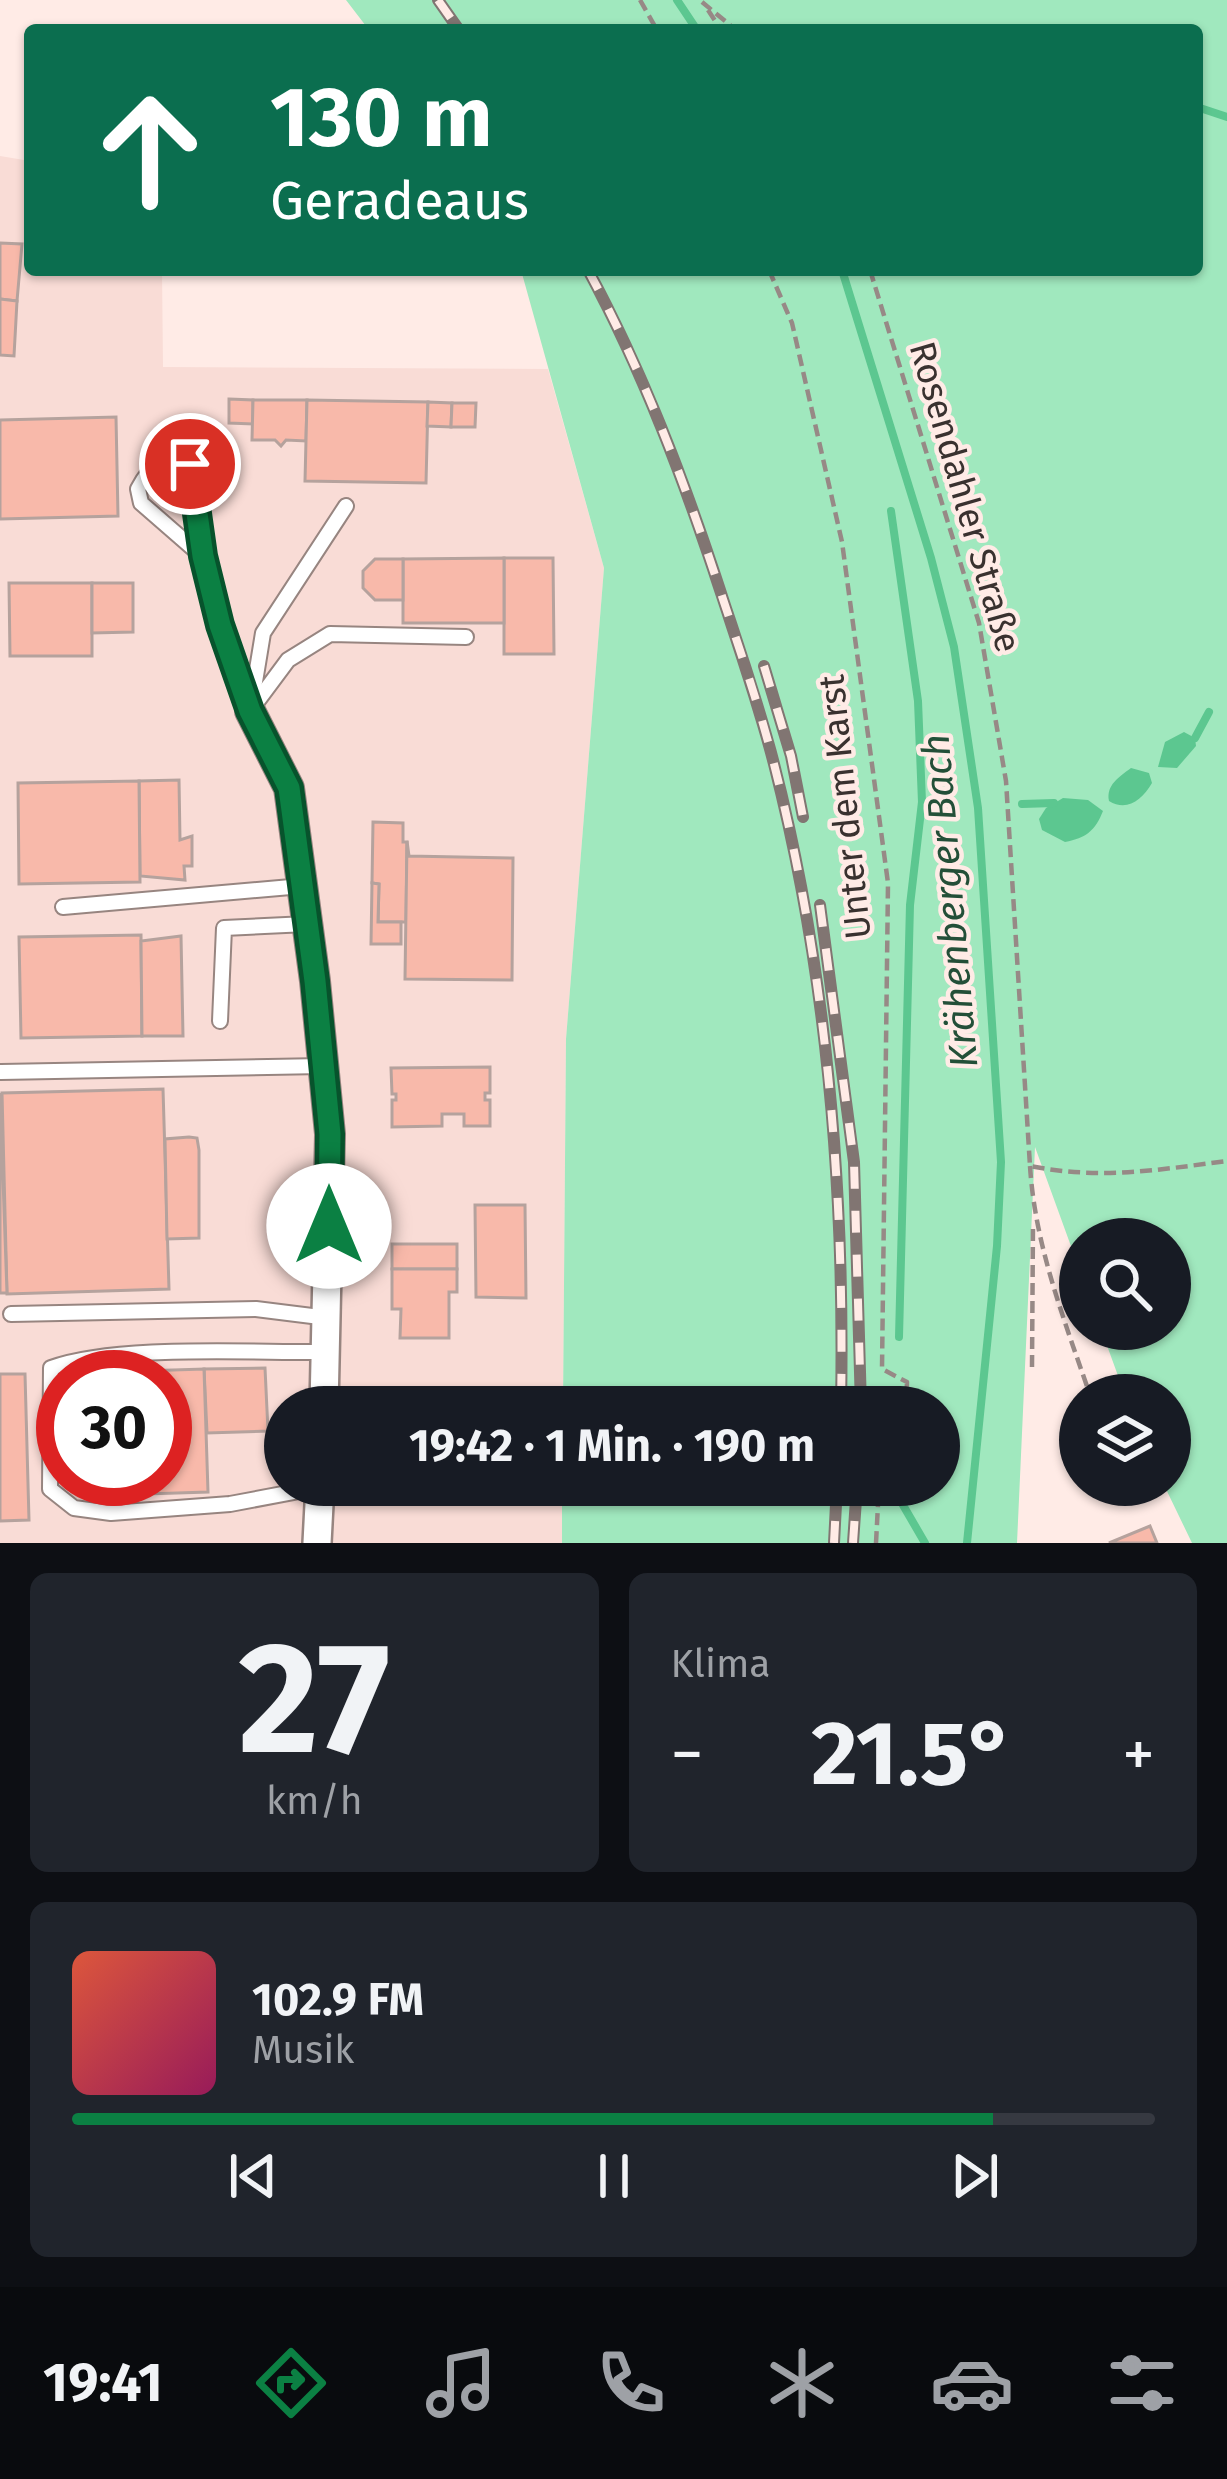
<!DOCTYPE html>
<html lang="de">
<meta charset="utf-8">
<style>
body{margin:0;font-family:"Fira Sans",sans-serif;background:#20242c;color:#f1f3f6;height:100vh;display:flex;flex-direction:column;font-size:45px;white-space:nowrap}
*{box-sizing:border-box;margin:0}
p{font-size:39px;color:#9ea1a6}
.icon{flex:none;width:66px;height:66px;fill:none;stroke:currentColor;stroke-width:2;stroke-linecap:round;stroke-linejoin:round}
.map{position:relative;height:1543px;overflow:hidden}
.panel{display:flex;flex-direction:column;gap:30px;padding:30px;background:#0d0f14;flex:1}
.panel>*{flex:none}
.guide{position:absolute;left:24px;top:24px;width:1179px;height:252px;border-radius:12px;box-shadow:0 3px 9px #0004;background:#0b6e4f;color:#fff;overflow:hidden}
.controls{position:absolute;left:1059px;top:1218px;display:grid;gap:24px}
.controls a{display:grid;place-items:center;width:132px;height:132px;border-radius:50%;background:#171b24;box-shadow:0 3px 9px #0004;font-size:60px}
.speed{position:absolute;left:36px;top:1350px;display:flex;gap:24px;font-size:60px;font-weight:700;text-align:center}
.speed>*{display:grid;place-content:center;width:156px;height:156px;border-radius:50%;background:#171b24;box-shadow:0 3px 9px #0004;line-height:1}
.speed .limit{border:18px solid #d22;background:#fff;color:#111}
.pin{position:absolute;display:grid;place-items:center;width:102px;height:102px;color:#fff;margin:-51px;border:6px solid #fff;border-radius:50%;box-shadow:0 3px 12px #0007}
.me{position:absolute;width:132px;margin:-66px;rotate:0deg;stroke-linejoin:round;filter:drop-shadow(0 0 9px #0008)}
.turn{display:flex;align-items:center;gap:42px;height:252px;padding:0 48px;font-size:54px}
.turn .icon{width:156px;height:156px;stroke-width:2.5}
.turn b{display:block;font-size:84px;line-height:102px}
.big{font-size:90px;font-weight:700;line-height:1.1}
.panel .tile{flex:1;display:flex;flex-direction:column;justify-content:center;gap:18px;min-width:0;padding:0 42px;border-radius:18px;background:#20242c}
.panel .dial{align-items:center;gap:0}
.dial b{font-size:156px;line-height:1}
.song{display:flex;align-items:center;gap:36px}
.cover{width:144px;height:144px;border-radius:18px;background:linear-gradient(135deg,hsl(10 70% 55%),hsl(330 70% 35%))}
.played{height:12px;border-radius:6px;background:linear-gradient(90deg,#0b8043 85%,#363941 85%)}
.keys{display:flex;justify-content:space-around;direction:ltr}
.heat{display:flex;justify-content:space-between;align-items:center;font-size:66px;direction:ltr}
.panel .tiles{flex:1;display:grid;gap:30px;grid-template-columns:1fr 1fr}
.tile:last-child{grid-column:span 2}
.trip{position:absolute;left:264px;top:1386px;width:696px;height:120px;border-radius:60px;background:#171b24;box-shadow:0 3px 9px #0004;font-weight:700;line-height:120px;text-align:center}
.dock{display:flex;height:192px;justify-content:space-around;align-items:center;background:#090b0e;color:#9ea1a6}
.dock .icon{width:84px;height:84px}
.dock .selected{color:#0b8043}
.dock b{font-size:54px;color:#f1f3f6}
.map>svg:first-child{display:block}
</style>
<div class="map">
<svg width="1227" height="1543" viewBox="0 0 1227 1543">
<rect width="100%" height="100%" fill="#ffebe6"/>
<!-- built -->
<path fill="#f9dcd6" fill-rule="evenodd" d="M0,156L30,161V270H162L163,367L548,369L604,568L566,1039L563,1407H285V1485H562V1543H0ZM63,1377H165V1479H63Z"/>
<!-- green -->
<path fill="#a0e8be" d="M346,0H1227V1543H1192L1164,1485H1170V1395H1125L1101,1329H1170V1239H1080V1271L1035,1147L1017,1543H562V1485H939V1407H563L566,1039L604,568L521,270H1197V30H369Z"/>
<!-- water -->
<g fill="#5cc790">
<path d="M1184,732L1195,738L1196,746L1177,768L1158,767L1165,742Z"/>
<path d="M1131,768L1149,773L1152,783C1142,800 1127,812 1109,801C1106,785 1119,777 1131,768Z"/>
<path d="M1063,798L1088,800L1103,811C1095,831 1086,838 1065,842L1042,830L1039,819L1046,808Z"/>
</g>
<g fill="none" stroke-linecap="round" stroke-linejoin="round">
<!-- stream -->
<g stroke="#5cc790" stroke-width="8">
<path d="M677,0L697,30"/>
<path d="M1197,107L1227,117"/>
<path d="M842,270L931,558L954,647L978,808L1001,1162L997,1246L967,1543"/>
<path d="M891,511L918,701L922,802L910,905L899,1337"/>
<path d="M1195,738L1209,712"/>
<path d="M1022,804L1054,803"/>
<path d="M896,1493L925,1543"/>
</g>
</g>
<!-- building -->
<g fill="#f8b9aa" stroke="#b5a29d" stroke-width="3">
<path d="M0,243L22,244L17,301L0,299Z"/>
<path d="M0,299L17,301L14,356L0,355Z"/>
<path d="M229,399L253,400V424L229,423Z"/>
<path d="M253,400H307L306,441L286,440L281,446L275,440H252Z"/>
<path d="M307,400L428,402L426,483L305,481Z"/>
<path d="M428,402L452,403L451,427L427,426Z"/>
<path d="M452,403H476L475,427H451Z"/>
<path d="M116,417L118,516L0,519V420Z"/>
<path d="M504,558H553L554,654H504Z"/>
<path d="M504,558V623H403V559Z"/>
<path d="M375,559H403V600H375L363,588V571Z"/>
<path d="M9,583H92V656H10Z"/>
<path d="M92,583H133V632L92,633Z"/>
<path d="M179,780L180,840L192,836V866H184L185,880L140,876L139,781Z"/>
<path d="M139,781L140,882L19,884L18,783Z"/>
<path d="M373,822L403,823V842H407L406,922H378L379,884L372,883Z"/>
<path d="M407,841L409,856L513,858L512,980L405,979Z"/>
<path d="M372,883L379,884L378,922H401V944H371Z"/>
<path d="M141,935L142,1036L21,1038L19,937Z"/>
<path d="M181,936L183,1036H142L141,941Z"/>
<path d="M490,1067V1093H485V1100H490V1126H464V1114H442V1126L392,1127V1100H396V1094H392L391,1068Z"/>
<path d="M163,1089L169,1289L7,1294L2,1093Z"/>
<path d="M0,1093L7,1293H0Z"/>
<path d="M189,1137L197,1138L199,1150V1238L167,1239L165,1139Z"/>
<path d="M475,1205H525L526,1298L476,1297Z"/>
<rect x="392" y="1244" width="65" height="25"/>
<path d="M392,1269H457V1292H449V1338H400L401,1309H392Z"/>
<path d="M265,1368L268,1431L207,1433L204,1369Z"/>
<path d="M204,1369L208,1492L146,1494V1479H165V1377H143L142,1371Z"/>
<path d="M142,1371L143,1377H81V1372Z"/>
<path d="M0,1374H25L29,1520L0,1521Z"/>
<path d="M84,1479H146V1494L85,1496Z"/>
<path d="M1150,1526L1157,1543H1109Z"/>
</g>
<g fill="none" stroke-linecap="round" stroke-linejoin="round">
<!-- service casing -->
<g stroke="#978580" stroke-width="18">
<g id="service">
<path d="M203,557L141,503L138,489C150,466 163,454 190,464C203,552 221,627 250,711"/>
<path d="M251,706L263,633L346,506"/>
<path d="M250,711L288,660L330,634L466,637"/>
<path d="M63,907L302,886"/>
<path d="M220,1021L224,928L307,924"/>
<path d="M1,1072L323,1066"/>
<path d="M11,1314L256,1309L328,1318"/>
<path d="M320,1487L230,1504L111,1513L74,1508L50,1489L51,1368C117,1344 252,1353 327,1352"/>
</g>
</g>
<!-- minor casing -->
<g stroke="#978580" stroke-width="32">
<g id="minor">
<path d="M250,711L289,788L315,981L330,1134L324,1407"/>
<path d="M317,1543L320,1485"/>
</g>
</g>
<!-- path -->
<g stroke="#978986" stroke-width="4.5" stroke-dasharray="12 6" stroke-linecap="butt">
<path d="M640,0L657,30"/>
<path d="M702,2L736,30"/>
<path d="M708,10L721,30"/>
<path d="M769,270L792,323L842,542L888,883L882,1369L907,1382L906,1407"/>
<path d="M870,270L979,623L1006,781L1030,1166C1100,1180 1157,1170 1227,1161"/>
<path d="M1030,1166C1035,1246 1064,1319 1090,1395"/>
<path d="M1032,1367L1033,1223"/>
<path d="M876,1543L879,1485"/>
</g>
<!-- service -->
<use href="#service" stroke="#fff" stroke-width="14"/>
<!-- minor -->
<use href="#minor" stroke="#fff" stroke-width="27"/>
<!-- rail casing -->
<g stroke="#817572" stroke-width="12">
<g id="rail">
<path d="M438,0L459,30"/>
<path d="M588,270C643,372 684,480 720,590C739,648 759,705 774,764C827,972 845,1193 841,1407"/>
<path d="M764,666L791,756L803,817"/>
<path d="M820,905L854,1162L861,1407"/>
<path d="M834,1543L837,1485"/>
<path d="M853,1543L857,1485"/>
</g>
</g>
<!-- rail -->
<use href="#rail" stroke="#ffebe6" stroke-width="8" stroke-dasharray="22" stroke-linecap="butt"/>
</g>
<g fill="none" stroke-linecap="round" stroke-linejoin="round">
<!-- route casing -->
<g stroke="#07532c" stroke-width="30">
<path id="route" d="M190,464L203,556L220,625L250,711L289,788L315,981L330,1134L329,1226"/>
</g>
<!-- route -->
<use href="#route" stroke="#0b8043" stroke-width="21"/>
</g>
<g text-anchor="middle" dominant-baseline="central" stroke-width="9" stroke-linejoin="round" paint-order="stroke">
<!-- street labels -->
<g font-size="36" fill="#39312f" stroke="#ffebe6">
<text transform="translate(965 497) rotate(74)">Rosendahler Straße</text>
<text transform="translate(845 807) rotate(-96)">Unter dem Karst</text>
</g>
<!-- water labels -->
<g font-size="39" font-style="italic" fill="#234f38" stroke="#ffebe6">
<text transform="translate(950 901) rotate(-95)">Krähenberger Bach</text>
</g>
</g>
</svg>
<div class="controls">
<a><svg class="icon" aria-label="search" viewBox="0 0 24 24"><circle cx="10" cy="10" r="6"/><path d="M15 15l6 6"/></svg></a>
<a><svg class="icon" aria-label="layers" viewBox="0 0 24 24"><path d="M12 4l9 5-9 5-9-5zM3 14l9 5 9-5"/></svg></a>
</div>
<div class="speed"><div class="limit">30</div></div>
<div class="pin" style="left:190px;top:464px;background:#d93025"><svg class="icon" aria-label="arrive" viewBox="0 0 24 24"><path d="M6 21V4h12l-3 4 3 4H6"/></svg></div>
<svg class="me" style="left:329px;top:1226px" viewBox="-20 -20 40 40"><circle r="19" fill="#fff"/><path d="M0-13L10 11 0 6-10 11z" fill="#0b8043"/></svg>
<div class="trip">19:42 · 1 Min. · 190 m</div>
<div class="guide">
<div class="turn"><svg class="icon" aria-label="ahead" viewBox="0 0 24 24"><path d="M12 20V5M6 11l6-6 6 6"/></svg><div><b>130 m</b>Geradeaus</div></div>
</div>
</div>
<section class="panel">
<div class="tiles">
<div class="tile dial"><b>27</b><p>km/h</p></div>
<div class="tile"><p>Klima</p>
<div class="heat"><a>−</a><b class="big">21.5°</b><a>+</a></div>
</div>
<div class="tile">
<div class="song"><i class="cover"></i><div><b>102.9 FM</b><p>Musik</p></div></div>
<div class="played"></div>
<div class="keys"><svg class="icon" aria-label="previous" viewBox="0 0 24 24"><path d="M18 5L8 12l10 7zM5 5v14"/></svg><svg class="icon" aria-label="pause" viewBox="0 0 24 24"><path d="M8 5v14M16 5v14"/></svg><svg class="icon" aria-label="next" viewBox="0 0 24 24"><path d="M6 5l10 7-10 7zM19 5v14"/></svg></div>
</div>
</div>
</section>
<nav class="dock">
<b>19:41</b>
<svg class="icon selected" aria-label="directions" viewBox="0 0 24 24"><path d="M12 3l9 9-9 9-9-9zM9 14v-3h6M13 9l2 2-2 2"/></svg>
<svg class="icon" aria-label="music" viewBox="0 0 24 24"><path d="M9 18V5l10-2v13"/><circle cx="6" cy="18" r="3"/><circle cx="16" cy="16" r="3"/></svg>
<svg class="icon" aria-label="phone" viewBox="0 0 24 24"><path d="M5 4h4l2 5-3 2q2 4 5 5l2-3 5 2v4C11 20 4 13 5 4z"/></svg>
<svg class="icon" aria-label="climate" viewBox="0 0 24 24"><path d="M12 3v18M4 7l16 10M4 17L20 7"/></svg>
<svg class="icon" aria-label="car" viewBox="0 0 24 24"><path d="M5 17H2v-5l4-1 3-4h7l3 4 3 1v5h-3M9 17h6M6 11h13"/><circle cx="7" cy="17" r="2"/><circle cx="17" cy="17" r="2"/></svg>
<svg class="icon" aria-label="filters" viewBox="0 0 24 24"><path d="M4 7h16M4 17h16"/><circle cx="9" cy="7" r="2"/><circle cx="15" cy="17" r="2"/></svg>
</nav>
